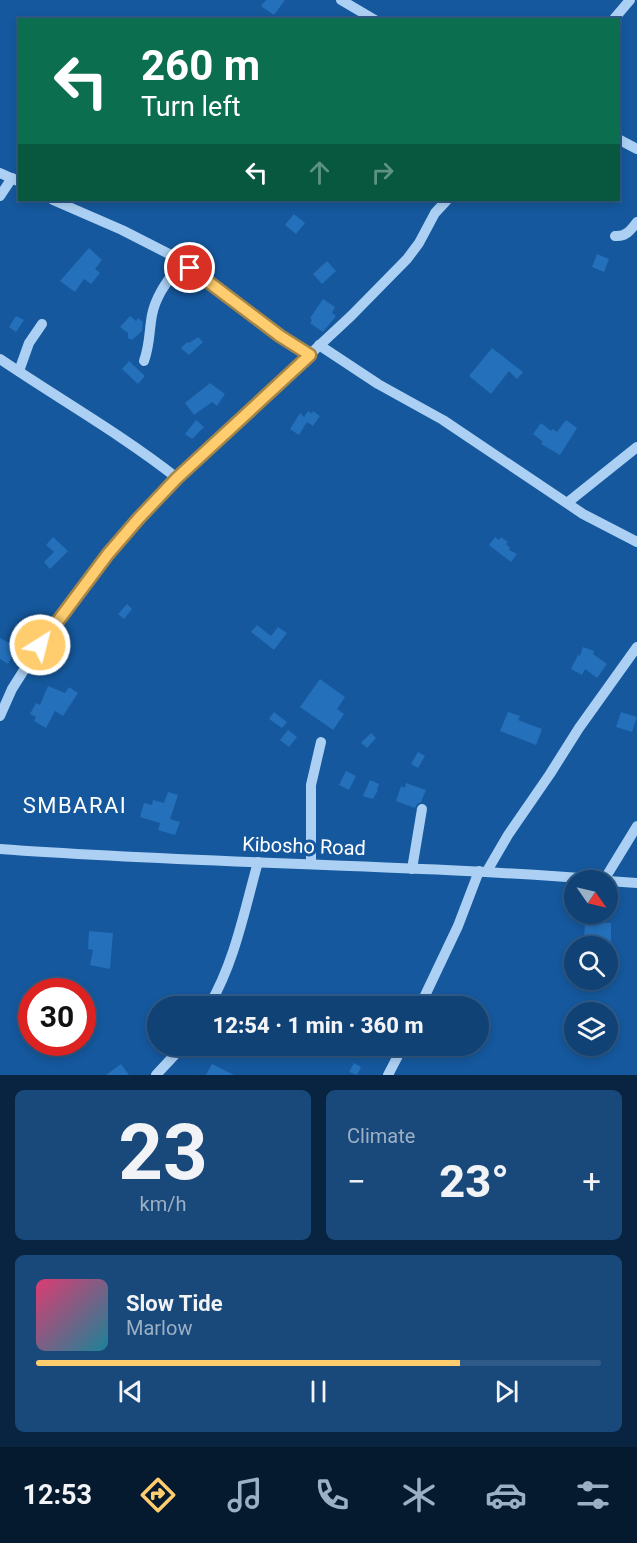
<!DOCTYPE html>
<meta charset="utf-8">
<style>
body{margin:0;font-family:Roboto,sans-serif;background:#19497b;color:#f1f3f6;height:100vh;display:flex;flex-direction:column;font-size:22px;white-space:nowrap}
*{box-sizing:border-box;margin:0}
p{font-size:20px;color:#9cb0c5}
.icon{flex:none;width:33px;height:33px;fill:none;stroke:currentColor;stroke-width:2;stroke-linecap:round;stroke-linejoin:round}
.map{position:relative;height:1075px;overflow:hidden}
.drawer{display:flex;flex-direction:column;gap:15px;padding:15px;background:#092441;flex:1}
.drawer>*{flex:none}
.top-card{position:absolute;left:18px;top:18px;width:602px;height:183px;border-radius:0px;box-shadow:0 3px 9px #0003,0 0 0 2px #305b88;background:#0b6e4f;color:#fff;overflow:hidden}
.needle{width:39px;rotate:124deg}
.tools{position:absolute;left:564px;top:870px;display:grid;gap:12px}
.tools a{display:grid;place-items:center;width:54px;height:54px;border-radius:50%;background:#104276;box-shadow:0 3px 9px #0003,0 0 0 2px #305b88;font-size:30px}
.speed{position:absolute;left:18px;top:978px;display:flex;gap:12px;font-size:30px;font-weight:700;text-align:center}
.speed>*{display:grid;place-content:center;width:78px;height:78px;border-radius:50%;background:#104276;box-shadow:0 3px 9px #0003,0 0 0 2px #305b88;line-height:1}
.speed .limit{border:9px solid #d22;background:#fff;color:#111}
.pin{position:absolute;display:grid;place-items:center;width:51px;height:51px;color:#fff;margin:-26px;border:3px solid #fff;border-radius:50%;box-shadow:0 2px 6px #0007}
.me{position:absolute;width:66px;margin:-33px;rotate:36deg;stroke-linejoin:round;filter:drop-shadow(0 0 4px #0008)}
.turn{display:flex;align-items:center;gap:21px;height:126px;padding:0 24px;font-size:27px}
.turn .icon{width:78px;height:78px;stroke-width:2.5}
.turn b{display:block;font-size:42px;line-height:51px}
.lanes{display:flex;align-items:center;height:57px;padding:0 24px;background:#0003;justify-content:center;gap:30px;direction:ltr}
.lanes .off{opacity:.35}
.big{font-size:45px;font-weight:800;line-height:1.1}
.drawer .widget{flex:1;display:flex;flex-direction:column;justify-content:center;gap:9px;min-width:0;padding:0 21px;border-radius:9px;background:#19497b}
.drawer .dial{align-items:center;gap:0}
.dial b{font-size:78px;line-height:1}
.song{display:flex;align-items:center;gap:18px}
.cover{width:72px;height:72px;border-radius:9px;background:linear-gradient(135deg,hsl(340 70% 55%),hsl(190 70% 35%))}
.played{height:6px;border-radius:3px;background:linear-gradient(90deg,#ffcd6e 75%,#305b88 75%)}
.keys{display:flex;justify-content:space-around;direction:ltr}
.heat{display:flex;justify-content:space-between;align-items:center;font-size:33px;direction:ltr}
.drawer .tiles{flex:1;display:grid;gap:15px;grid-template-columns:1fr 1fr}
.widget:last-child{grid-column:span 2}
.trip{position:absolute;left:147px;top:996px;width:342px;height:60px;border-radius:30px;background:#104276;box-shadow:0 3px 9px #0003,0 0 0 2px #305b88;font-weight:800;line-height:60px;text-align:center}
.tab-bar{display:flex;height:96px;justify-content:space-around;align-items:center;background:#061a2f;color:#9cb0c5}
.tab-bar .icon{width:42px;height:42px}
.tab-bar .active{color:#ffcd6e}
.tab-bar b{font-size:27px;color:#f1f3f6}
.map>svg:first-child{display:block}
</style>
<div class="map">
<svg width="637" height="1075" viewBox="0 0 637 1075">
<rect width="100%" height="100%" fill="#15589d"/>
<!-- building -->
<g fill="#2470bb">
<path d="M266,0H285L274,15L261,6Z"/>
<path d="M294,214L305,223L296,234L285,225Z"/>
<path d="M89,248L102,260L95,269L100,273L91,284L84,279L75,292L60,281Z"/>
<path d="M597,254L609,259L604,272L592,267Z"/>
<path d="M327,261L336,271L322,284L313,274Z"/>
<path d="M323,299L335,307L332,313L336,316L323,332L310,323L312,320L310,318Z"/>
<path d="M16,316L24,320L16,332L9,327Z"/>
<path d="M130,316L136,321L138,318L143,322L142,331L132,340L128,338V333L120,327Z"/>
<path d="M198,337L203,342L189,355L181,348L187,342L189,343Z"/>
<path d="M492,348L523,372L517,379L509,371L491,394L469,376Z"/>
<path d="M129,361L145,376L138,384L122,369Z"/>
<path d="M210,383L225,394L217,406L212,402L194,415L185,403Z"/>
<path d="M308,411L312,414L313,411L320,416L313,426L307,422L299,435L290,429L300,413L304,417Z"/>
<path d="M196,420L204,427L192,439L185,434Z"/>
<path d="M566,420L577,428L560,455L541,444L543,442L533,434L541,423L551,431L553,429L557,432Z"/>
<path d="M53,537L68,551L50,569L44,562L54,552L46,545Z"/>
<path d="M495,537L499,540L501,537L508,542L506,544L510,548L509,550L517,554L511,562L489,545Z"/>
<path d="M127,604L132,609L124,619L118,614Z"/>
<path d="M257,625L271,636L278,627L287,633L274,650L251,632Z"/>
<path d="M0,638L17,647L8,664L0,659Z"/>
<path d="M583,647L594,651L593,654L607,664L597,678L585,669L582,675L571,669L578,655L580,656Z"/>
<path d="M320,679L345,697L337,709L344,714L333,730L300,707Z"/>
<path d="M48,686L65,693L69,687L78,693L63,716L55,711L46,728L34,721L36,717L30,714L36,703L40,705Z"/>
<path d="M274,712L287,722L282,728L269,719Z"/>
<path d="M508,712L520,716L518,720L542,729L536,745L500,731Z"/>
<path d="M621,712L637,717L632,732L616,727Z"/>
<path d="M288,730L297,737L289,747L280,740Z"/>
<path d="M371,733L376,738L367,748L361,743Z"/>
<path d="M418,752L425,756L418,768L411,764Z"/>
<path d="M346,771L356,776L349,790L339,785Z"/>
<path d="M370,780L379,784L377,789L378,790L373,799L363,796Z"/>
<path d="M406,783L426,790L421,802L417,804L415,808L396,801L401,786L405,788Z"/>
<path d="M168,792L178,795L170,819L180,822L175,835L158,830L160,823L140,817L144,803L152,805L153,800L164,803Z"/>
<path d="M585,922L611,923V941L584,940Z"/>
<path d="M89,931L113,933L110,969L90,965L93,950L88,949Z"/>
<path d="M354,1063L361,1067L357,1075L349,1072Z"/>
<path d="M121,1064L129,1075H106Z"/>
<path d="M212,1064L234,1075H206Z"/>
</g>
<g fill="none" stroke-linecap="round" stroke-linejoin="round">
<!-- minor -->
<g stroke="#acd0f3" stroke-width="10">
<path d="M341,0L375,20"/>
<path d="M613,20L630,0"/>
<path d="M618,139L637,149"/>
<path d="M0,173L20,182"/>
<path d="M0,196L12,178"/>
<path d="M53,200L122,230L171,255L310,355"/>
<path d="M615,236C626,237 631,230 637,222"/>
<path d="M319,345L378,384L443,420L583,514L637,542"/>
<path d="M0,359C59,399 121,434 177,478"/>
<path d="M144,361C150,345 149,331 152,315C156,294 170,278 181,262"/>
<path d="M19,371L29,343L42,324"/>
<path d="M567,503L637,447"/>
<path d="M0,716L12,689L48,632L108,554L139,518L177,478L351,316L407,259L419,243L435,213L447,200"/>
<path d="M0,849C202,864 405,864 607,880"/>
<path d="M311,864V785L321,742"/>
<path d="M412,869L422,809"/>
<path d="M487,871L508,835L550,774L579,728L637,647"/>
<path d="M604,880L637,826"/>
<path d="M608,881L637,883"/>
<path d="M209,1006C235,961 244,912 258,862"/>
<path d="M420,1006L458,926L479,871"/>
<path d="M156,1075L183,1046"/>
<path d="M388,1075L403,1046"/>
</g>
</g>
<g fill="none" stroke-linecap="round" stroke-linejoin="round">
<!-- route casing -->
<g stroke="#a68548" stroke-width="15">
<path id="route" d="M40,645L108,554L139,518L177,478L310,355L280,336L190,268"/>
</g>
<!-- route -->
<use href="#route" stroke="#ffcd6e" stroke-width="10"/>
</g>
<g text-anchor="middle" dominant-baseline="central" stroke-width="6" stroke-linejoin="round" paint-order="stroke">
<!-- street labels -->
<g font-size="20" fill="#fff" stroke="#15589d">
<text transform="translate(304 846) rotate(2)">Kibosho Road</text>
</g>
<!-- quarter labels -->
<g font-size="22" letter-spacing="1.5" fill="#fff" stroke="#15589d">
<text x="75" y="805">SMBARAI</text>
</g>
</g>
</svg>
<div class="tools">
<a><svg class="needle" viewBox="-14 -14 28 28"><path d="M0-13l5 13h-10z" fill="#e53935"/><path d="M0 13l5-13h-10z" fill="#9cb0c5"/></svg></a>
<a><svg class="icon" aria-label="search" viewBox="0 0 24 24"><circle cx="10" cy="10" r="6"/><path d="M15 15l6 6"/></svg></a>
<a><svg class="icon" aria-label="layers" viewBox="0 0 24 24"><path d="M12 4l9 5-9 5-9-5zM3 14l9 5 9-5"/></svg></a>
</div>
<div class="speed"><div class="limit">30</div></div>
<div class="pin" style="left:190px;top:268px;background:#d93025"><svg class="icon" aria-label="arrive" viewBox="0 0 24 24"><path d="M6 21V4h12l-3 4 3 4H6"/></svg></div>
<svg class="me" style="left:40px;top:645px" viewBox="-20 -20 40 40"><circle r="17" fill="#ffcd6e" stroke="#fff" stroke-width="3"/><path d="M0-11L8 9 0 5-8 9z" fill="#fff"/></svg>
<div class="trip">12:54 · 1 min · 360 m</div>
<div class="top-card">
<div class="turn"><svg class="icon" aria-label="left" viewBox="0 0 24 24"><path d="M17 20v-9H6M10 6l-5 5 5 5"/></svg><div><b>260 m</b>Turn left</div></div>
<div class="lanes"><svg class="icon" aria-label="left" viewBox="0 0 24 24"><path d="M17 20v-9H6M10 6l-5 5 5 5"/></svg><svg class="icon off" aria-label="ahead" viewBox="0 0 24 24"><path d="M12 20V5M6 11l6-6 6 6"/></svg><svg class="icon off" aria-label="right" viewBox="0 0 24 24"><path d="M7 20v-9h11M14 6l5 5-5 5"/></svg></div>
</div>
</div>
<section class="drawer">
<div class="tiles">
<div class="widget dial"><b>23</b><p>km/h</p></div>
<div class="widget"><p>Climate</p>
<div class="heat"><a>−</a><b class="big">23°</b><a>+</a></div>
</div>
<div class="widget">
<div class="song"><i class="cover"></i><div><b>Slow Tide</b><p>Marlow</p></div></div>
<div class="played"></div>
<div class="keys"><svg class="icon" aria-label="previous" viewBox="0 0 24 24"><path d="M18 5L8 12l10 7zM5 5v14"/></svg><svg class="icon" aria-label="pause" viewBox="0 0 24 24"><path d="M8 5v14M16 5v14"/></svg><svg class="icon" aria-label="next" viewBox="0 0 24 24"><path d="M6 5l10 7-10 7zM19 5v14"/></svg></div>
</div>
</div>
</section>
<nav class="tab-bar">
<b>12:53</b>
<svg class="icon active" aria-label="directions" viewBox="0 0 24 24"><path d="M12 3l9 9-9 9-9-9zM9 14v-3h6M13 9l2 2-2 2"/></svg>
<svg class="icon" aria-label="music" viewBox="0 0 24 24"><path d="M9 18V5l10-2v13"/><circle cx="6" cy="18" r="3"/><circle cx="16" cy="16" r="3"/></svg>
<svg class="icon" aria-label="phone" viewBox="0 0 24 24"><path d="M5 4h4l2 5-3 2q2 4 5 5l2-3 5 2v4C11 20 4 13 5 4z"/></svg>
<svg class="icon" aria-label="climate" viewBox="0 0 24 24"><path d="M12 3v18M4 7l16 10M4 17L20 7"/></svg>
<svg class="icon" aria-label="car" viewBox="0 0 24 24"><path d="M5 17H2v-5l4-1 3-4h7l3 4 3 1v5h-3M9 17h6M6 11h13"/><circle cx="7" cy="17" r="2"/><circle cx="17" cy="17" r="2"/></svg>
<svg class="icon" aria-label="filters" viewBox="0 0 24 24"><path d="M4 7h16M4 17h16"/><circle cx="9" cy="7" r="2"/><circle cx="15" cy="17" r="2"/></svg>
</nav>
